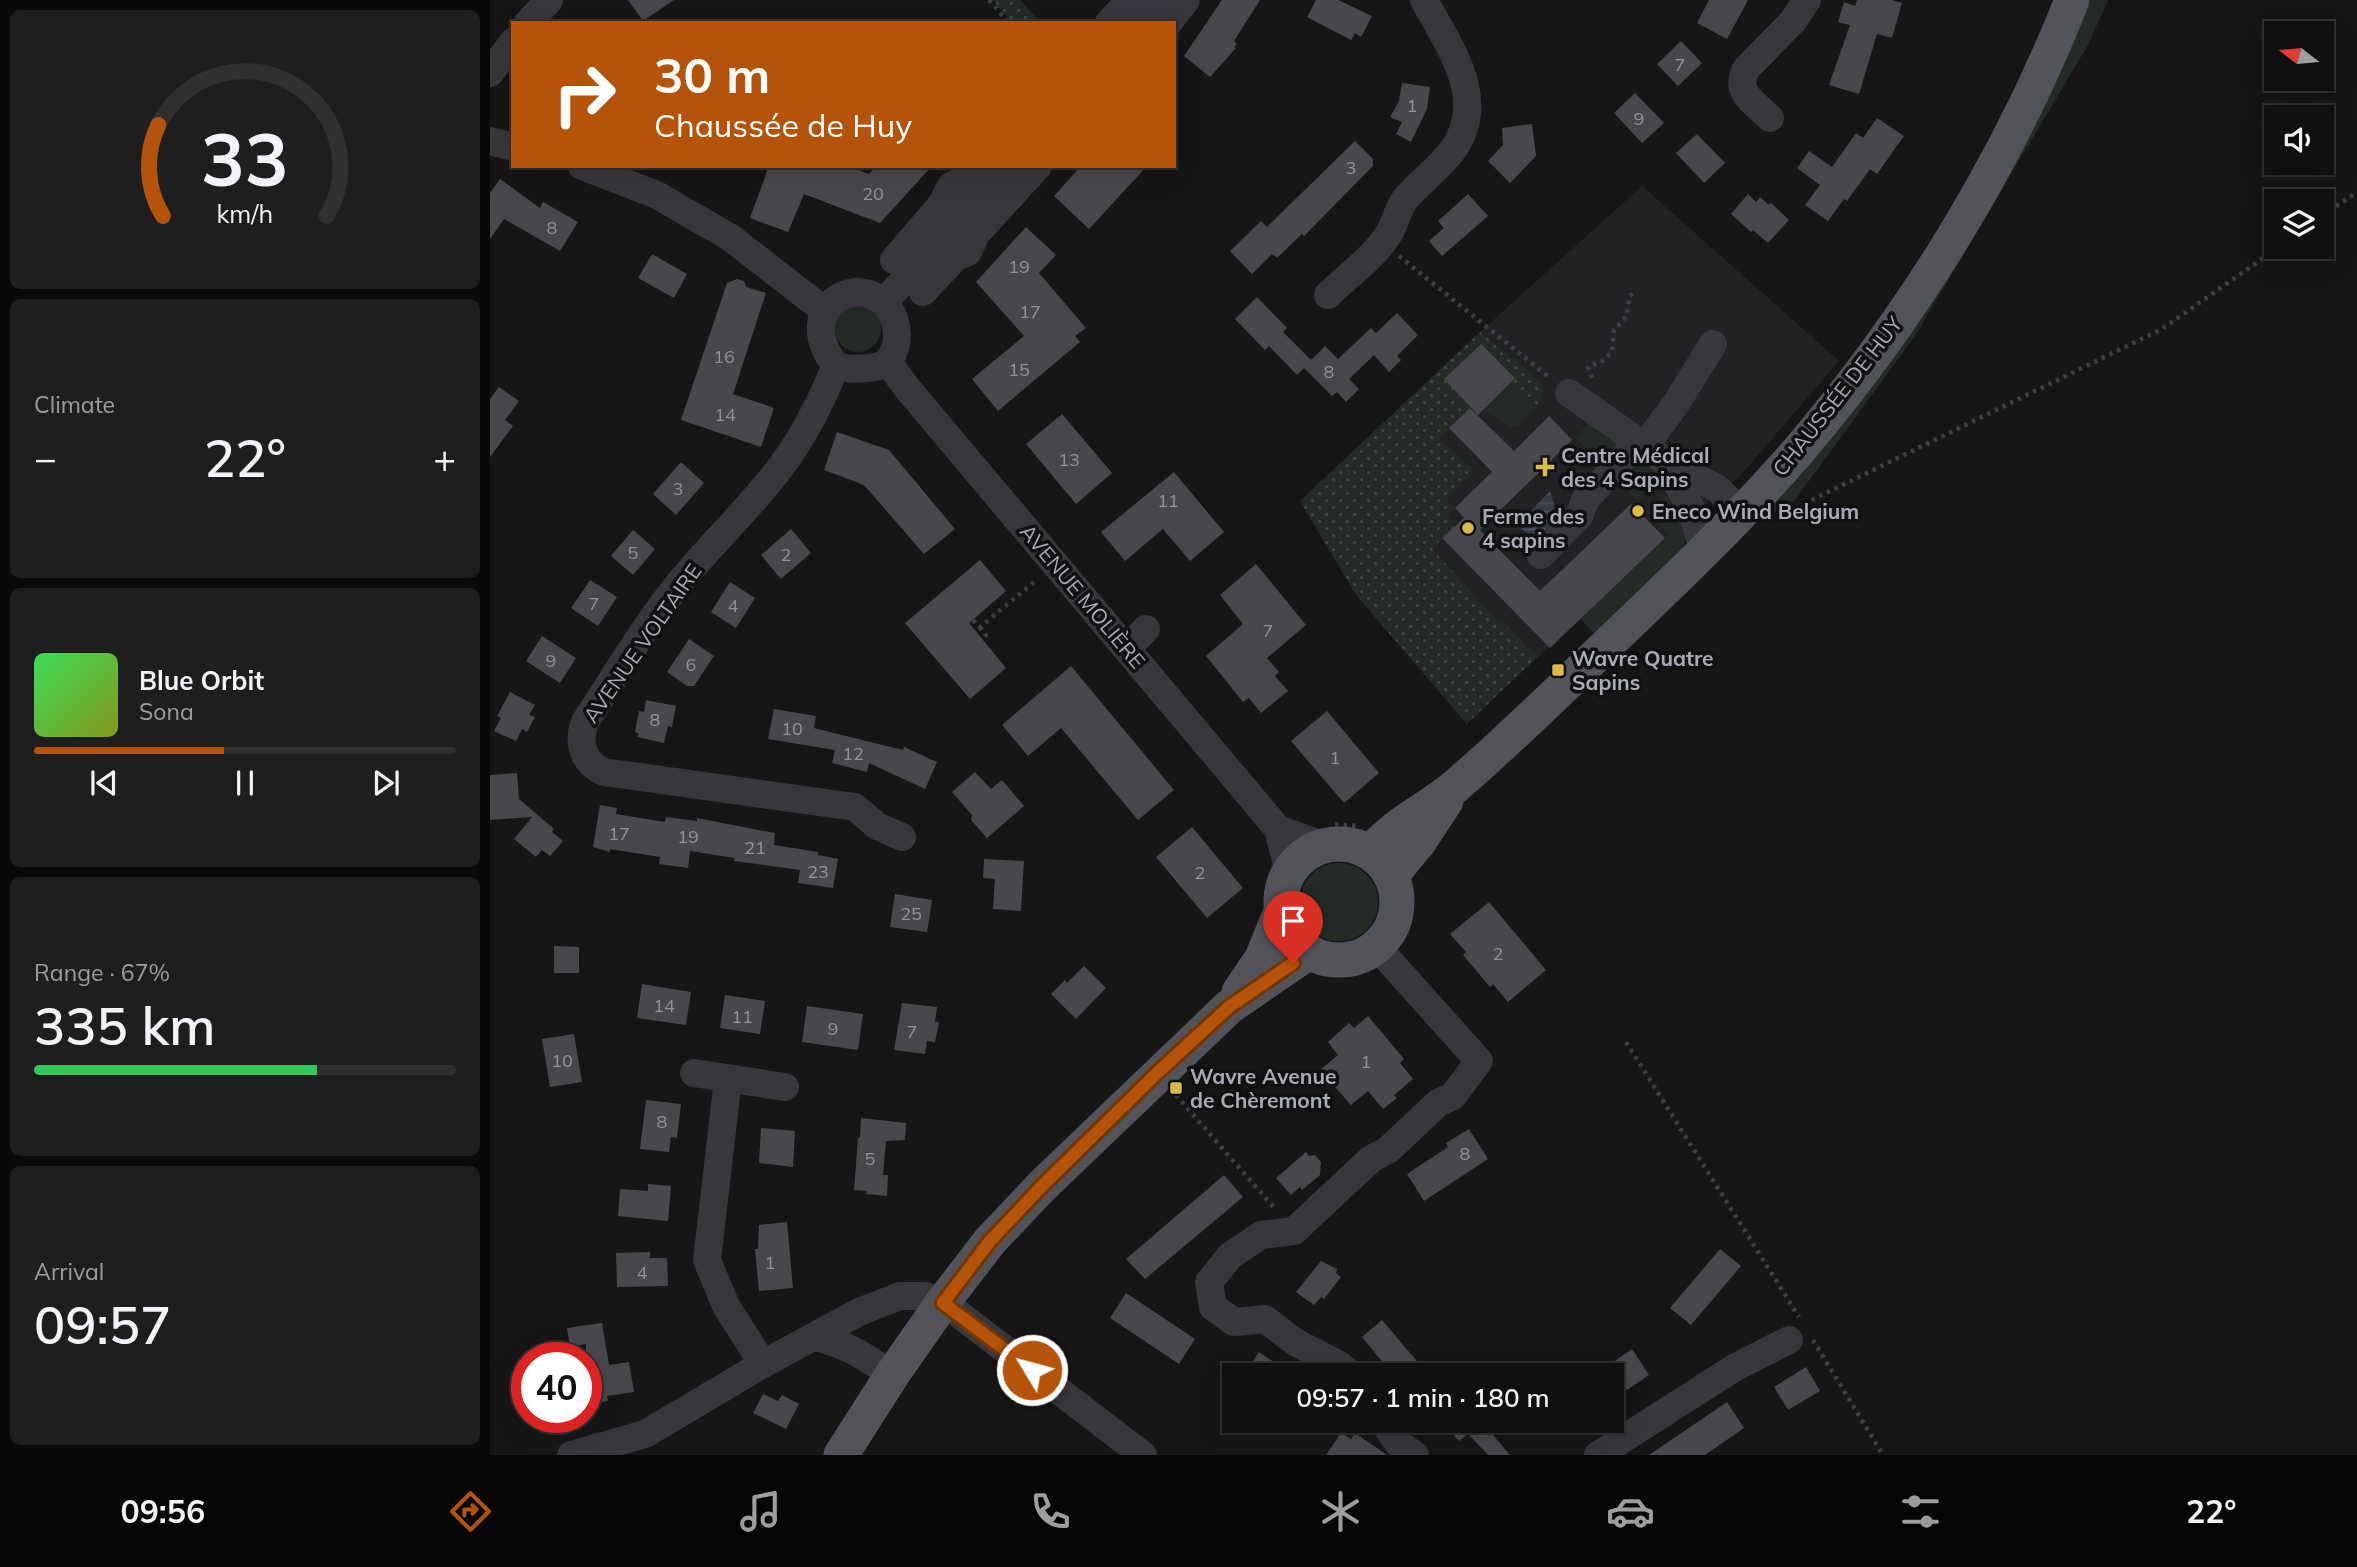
<!DOCTYPE html>
<meta charset="utf-8">
<style>
body{margin:0;font-family:Mulish,sans-serif;background:#1e1e1f;color:#f1f3f6;height:100vh;display:flex;flex-direction:column;font-size:26px;white-space:nowrap}
*{box-sizing:border-box;margin:0}
p{font-size:23px;color:#9c9d9f}
.icon{flex:none;width:38px;height:38px;fill:none;stroke:currentColor;stroke-width:2;stroke-linecap:round;stroke-linejoin:round}
.map{position:relative;flex:1;overflow:hidden}
.details{display:flex;flex-direction:column;gap:10px;padding:10px;background:#090909;width:490px}
.details>*{flex:none}
.guide{position:absolute;left:21px;top:21px;width:665px;height:147px;border-radius:0px;box-shadow:0 7px 28px #0002,0 0 0 2px #303031;background:#b45309;color:#fff;overflow:hidden}
.needle{width:46px;rotate:286deg}
.tools{position:absolute;left:1774px;top:21px;display:grid;gap:14px}
.tools a{display:grid;place-items:center;width:70px;height:70px;border-radius:0px;background:#101011;box-shadow:0 7px 28px #0002,0 0 0 2px #303031;font-size:35px}
.speed{position:absolute;left:21px;top:1342px;display:flex;gap:14px;font-size:35px;font-weight:700;text-align:center}
.speed>*{display:grid;place-content:center;width:91px;height:91px;border-radius:50%;background:#101011;box-shadow:0 7px 28px #0002,0 0 0 2px #303031;line-height:1}
.speed .limit{border:10px solid #d22;background:#fff;color:#111}
.pin{position:absolute;display:grid;place-items:center;width:60px;height:60px;color:#fff;margin:-72px -30px;border-radius:50% 50% 50% 0;rotate:-45deg;box-shadow:0 0 7px #0007}
.pin .icon{rotate:45deg}
.me{position:absolute;width:77px;margin:-38px;rotate:307deg;stroke-linejoin:round;filter:drop-shadow(0 0 5px #0008)}
.turn{display:flex;align-items:center;gap:24px;height:147px;padding:0 28px;font-size:32px}
.turn .icon{width:91px;height:91px;stroke-width:2.5}
.turn b{display:block;font-size:49px;line-height:60px}
.big{font-size:52px;font-weight:600;line-height:1.1}
.details .card{flex:1;display:flex;flex-direction:column;justify-content:center;gap:10px;min-width:0;padding:0 24px;border-radius:10px;background:#1e1e1f}
.details .dial{align-items:center;gap:0}
.dial svg{height:182px;overflow:visible;fill:none;stroke:#303031;stroke-width:7;stroke-linecap:round;text-anchor:middle}
.dial text{fill:#f1f3f6;stroke:none}
.song{display:flex;align-items:center;gap:21px}
.cover{width:84px;height:84px;border-radius:10px;background:linear-gradient(135deg,hsl(130 70% 55%),hsl(70 70% 35%))}
.played{height:7px;border-radius:4px;background:linear-gradient(90deg,#b45309 45%,#303031 45%)}
.keys{display:flex;justify-content:space-around;direction:ltr}
.heat{display:flex;justify-content:space-between;align-items:center;font-size:38px;direction:ltr}
.charge{height:10px;border-radius:5px;background:linear-gradient(90deg,#34c759 67%,#303031 0)}
.trip{position:absolute;left:732px;top:1363px;width:402px;height:70px;border-radius:0px;background:#101011;box-shadow:0 7px 28px #0002,0 0 0 2px #303031;font-weight:600;line-height:70px;text-align:center}
.menu{display:flex;height:112px;justify-content:space-around;align-items:center;background:#060607;color:#9c9d9f}
.menu .icon{width:49px;height:49px}
.menu .on{color:#b45309}
.menu b{font-size:32px;color:#f1f3f6}
main{display:flex;flex:1;min-height:0}
.map>svg:first-child{display:block}
</style>
<main>
<section class="details">
<div class="card dial"><svg viewBox="0 0 100 80">
<path d="M14 69A42 42 0 1 1 86 69"/>
<path d="M14 69A42 42 0 0 1 12 29" stroke="#b45309"/>
<text x="50" y="56" font-size="32" font-weight="700">33</text>
<text x="50" y="72" font-size="11">km/h</text>
</svg></div>
<div class="card"><p>Climate</p>
<div class="heat"><a>−</a><b class="big">22°</b><a>+</a></div>
</div>
<div class="card">
<div class="song"><i class="cover"></i><div><b>Blue Orbit</b><p>Sona</p></div></div>
<div class="played"></div>
<div class="keys"><svg class="icon" aria-label="previous" viewBox="0 0 24 24"><path d="M18 5L8 12l10 7zM5 5v14"/></svg><svg class="icon" aria-label="pause" viewBox="0 0 24 24"><path d="M8 5v14M16 5v14"/></svg><svg class="icon" aria-label="next" viewBox="0 0 24 24"><path d="M6 5l10 7-10 7zM19 5v14"/></svg></div>
</div>
<div class="card"><p>Range · 67%</p><b class="big">335 km</b><div class="charge"></div></div>
<div class="card"><p>Arrival</p><b class="big">09:57</b></div>
</section>
<div class="map">
<svg width="1867" height="1455" viewBox="0 0 1867 1455">
<defs>
<pattern id="park-dots" width="8" height="8" patternUnits="userSpaceOnUse" patternTransform="scale(1.75)"><rect width="8" height="8" fill="#242b26"/><path d="M2 2h.1M6 6h.1" fill="none" stroke="#414743" stroke-width="1.8" stroke-linecap="round"/></pattern>
<pattern id="water-rules" width="6" height="5" patternUnits="userSpaceOnUse" patternTransform="scale(1.75)"><rect width="6" height="5" fill="#343b42"/><path d="M0 2.5h6" fill="none" stroke="#4f555b"/></pattern>
</defs>
<rect width="100%" height="100%" fill="#161617"/>
<!-- built -->
<path fill="#222224" d="M1152,186L1349,361L1251,475L1175,538L977,724L867,596L810,501L990,332Z"/>
<!-- grass -->
<g fill="#242b26">
<path d="M1596,0H1618L1598,45L1425,336L1305,500L1257,527Z"/>
<circle cx="368" cy="329" r="23"/>
<path d="M1022,381L1047,406L1028,426L1021,428L993,410Z"/>
<path d="M1100,423L1131,443L1112,465L1085,437Z"/>
<path d="M1150,459L1159,461L1166,480L1164,485L1147,501L1124,478Z"/>
<path d="M1175,496L1182,499L1198,534L1192,548L1105,635L1090,618L1179,534L1156,512Z"/>
<circle cx="849" cy="902" r="39"/>
</g>
<!-- park -->
<g fill="url(#park-dots)">
<path d="M503,0H530L551,23H522Z"/>
<path d="M990,332L1050,381C1054,391 1054,397 1047,406L1022,381L1025,377L991,344L954,379L980,408L949,439L984,471L956,499L965,508L957,516L965,526L942,549L1009,622L1012,621L1047,657L977,724L867,596L810,501Z"/>
</g>
<!-- water -->
<path fill="url(#water-rules)" d="M1060,491L1068,517L1045,540L1027,525Z"/>
<!-- building -->
<g fill="#48484c">
<path d="M138,0H184L153,21Z"/>
<path d="M732,0H770L744,41L747,44L744,47L746,48L720,77L694,56Z"/>
<path d="M826,0H848L882,16L871,37L865,33L861,40L817,17Z"/>
<path d="M1219,0H1258L1237,39L1207,23Z"/>
<path d="M1367,0H1402L1412,3L1402,38L1387,34L1369,94L1339,85L1360,25L1348,22L1354,2L1365,6Z"/>
<path d="M1191,41L1212,63L1188,86L1167,64Z"/>
<path d="M912,83L940,87L937,109L921,142L906,134L912,122L900,117L909,101Z"/>
<path d="M1145,93L1174,123L1152,143L1124,113Z"/>
<path d="M1387,118L1414,136L1387,174L1380,169L1357,201L1354,199L1338,221L1315,205L1330,185L1307,168L1319,151L1342,167L1366,133L1373,138Z"/>
<path d="M1042,124L1046,156L1020,183L998,161L1013,145L1012,128Z"/>
<path d="M1207,134L1235,163L1214,183L1186,153Z"/>
<path d="M865,141L883,159V166L814,236L812,234L787,258L782,254L762,274L740,251L771,221L777,227Z"/>
<path d="M279,166H358L379,174L386,166H442L390,223L314,194L298,232L260,218Z"/>
<path d="M591,166H657L599,229L564,196Z"/>
<path d="M10,179L50,208L53,202L88,222L70,251L14,219L0,239V193Z"/>
<path d="M978,194L998,216L952,256L939,241L954,228L948,221Z"/>
<path d="M1258,194L1266,202L1270,197L1279,205L1281,203L1299,220L1278,243L1263,230L1261,232L1241,214Z"/>
<path d="M536,227L566,255L549,273L596,328L585,336L590,342L508,411L482,379L534,336L486,282Z"/>
<path d="M162,254L197,274L184,298L148,278Z"/>
<path d="M247,279L254,281L256,287L276,293L243,394L284,408L271,447L191,420L237,283Z"/>
<path d="M767,297L797,328L793,332L821,360L835,346L848,359L881,328L886,333L907,313L928,335L907,356L911,360L899,372L884,355L859,379L869,389L856,402L847,392L842,396L814,368L807,375L779,346L775,350L745,319Z"/>
<path d="M991,344L1025,378L988,415L954,379Z"/>
<path d="M9,387L29,401L15,420L23,426L0,457V399Z"/>
<path d="M980,408L1024,451L1059,416L1082,440L990,530L1050,591L1141,504L1175,538L1060,648L952,538L974,518L965,508L1002,472L959,428Z"/>
<path d="M572,414L622,473L586,504L536,444Z"/>
<path d="M347,432L399,450L465,529L434,554L374,485L334,470Z"/>
<path d="M191,462L214,483L186,515L163,494Z"/>
<path d="M684,472L734,532L700,561L673,529L635,561L611,532Z"/>
<path d="M301,529L321,553L291,579L271,555Z"/>
<path d="M143,530L165,549L143,575L121,556Z"/>
<path d="M490,560L516,591L479,623L516,668L480,699L415,623Z"/>
<path d="M766,564L816,625L777,658L789,672L785,676L798,691L771,713L759,698L753,702L716,656L753,624L730,595Z"/>
<path d="M100,580L127,597L108,626L81,608Z"/>
<path d="M240,582L265,598L246,628L221,612Z"/>
<path d="M52,636L86,658L70,683L36,661Z"/>
<path d="M199,639L224,656L204,686H197L177,672Z"/>
<path d="M581,666L684,790L648,820L571,728L538,756L512,725Z"/>
<path d="M20,692L45,705L39,715L45,717L37,732L32,729L26,741L4,731L11,718L7,716Z"/>
<path d="M156,700L186,706L182,727L178,726L174,743L147,737L149,734L145,732L149,711L154,712Z"/>
<path d="M284,709L326,716L324,728L413,750L414,747L447,762L435,789L379,763L377,772L342,763L345,750L278,739Z"/>
<path d="M837,711L889,773L854,803L801,741Z"/>
<path d="M485,772L501,789L512,780L534,806L497,838L481,820L482,815L462,792Z"/>
<path d="M27,773L29,799L64,829L62,832L73,841L60,856L52,850L46,857L24,839L42,817L0,820V775Z"/>
<path d="M110,805L127,808L126,814L175,822L176,817L207,821V818L285,833L284,845L328,852V855L348,859L343,888L308,883L310,870L244,861L245,858L200,851L198,868L169,864L170,857L120,849V852L103,847Z"/>
<path d="M702,827L753,888L717,918L666,857Z"/>
<path d="M494,859L534,861L531,911L503,909L505,879L493,878Z"/>
<path d="M405,894L442,900L437,932L400,927Z"/>
<path d="M999,902L1056,970L1018,1002L1003,984L1000,987L973,955L976,952L960,934Z"/>
<path d="M64,946L89,947V973H64Z"/>
<path d="M594,966L616,988L586,1019L561,994L575,980L577,983Z"/>
<path d="M152,984L201,992L196,1025L147,1018Z"/>
<path d="M235,995L275,1001L270,1034L230,1028Z"/>
<path d="M412,1003L447,1007L445,1022H449L445,1042L437,1041L435,1054L404,1050Z"/>
<path d="M317,1006L373,1014L368,1050L312,1042Z"/>
<path d="M878,1016L914,1059L910,1063L923,1079L904,1095L907,1098L893,1109L878,1091L861,1105L830,1070L848,1055L838,1042L859,1023L864,1028Z"/>
<path d="M84,1034L92,1082L60,1087L52,1039Z"/>
<path d="M156,1100L191,1104L187,1138L181,1137L179,1152L150,1149Z"/>
<path d="M371,1118L416,1123L415,1140L396,1141L393,1175H398L397,1196L376,1194L377,1191L364,1190L368,1138H370Z"/>
<path d="M271,1128L305,1131L303,1167L269,1163Z"/>
<path d="M979,1129L998,1159L934,1201L917,1174L958,1147L956,1143Z"/>
<path d="M816,1152L819,1156L825,1155L831,1162L830,1175L812,1190L810,1187L801,1195L786,1178Z"/>
<path d="M734,1175L753,1197L655,1279L636,1259Z"/>
<path d="M158,1184L181,1186L178,1221L128,1216L130,1189L158,1191Z"/>
<path d="M297,1222L303,1288L269,1291L265,1249H268L269,1225Z"/>
<path d="M1230,1249L1251,1266L1201,1325L1180,1308Z"/>
<path d="M160,1252V1258H177L178,1286L127,1287L126,1253Z"/>
<path d="M831,1261L847,1269L846,1273L851,1277L834,1299L831,1297L824,1305L806,1292Z"/>
<path d="M636,1293L705,1339L689,1364L620,1318Z"/>
<path d="M892,1320L920,1353L940,1376H904L872,1337Z"/>
<path d="M112,1323L119,1365L139,1362L144,1392L117,1396L118,1401L101,1404L96,1372V1344L80,1347L77,1328Z"/>
<path d="M1142,1349L1159,1375L1137,1390L1132,1383L1122,1391V1376H1103Z"/>
<path d="M769,1352L804,1376H753Z"/>
<path d="M1316,1367L1330,1391L1298,1410L1284,1387Z"/>
<path d="M273,1394L288,1401L292,1395L309,1404L296,1429L263,1413Z"/>
<path d="M1237,1402L1254,1428L1215,1455H1159Z"/>
<path d="M951,1421H993L992,1422L1020,1455H998L978,1434L969,1441Z"/>
<path d="M851,1433L861,1439L865,1433L897,1455H836Z"/>
</g>
<g fill="none" stroke-linecap="round" stroke-linejoin="round">
<!-- path -->
<g stroke="#3f4044" stroke-width="4.5" stroke-dasharray="3.5 5" stroke-linecap="butt">
<path d="M499,0L519,23"/>
<path d="M1832,216L1867,192"/>
<path d="M909,256L1060,378"/>
<path d="M1102,378L1098,367L1114,360L1122,352L1124,330L1137,316L1139,297L1144,292"/>
<path d="M1291,515L1672,329L1789,247"/>
<path d="M483,620L490,627L548,579"/>
<path d="M490,627L496,635L492,639"/>
<path d="M845,824L868,826"/>
<path d="M1136,1042L1309,1317"/>
<path d="M686,1095L786,1210"/>
<path d="M1323,1340L1393,1455"/>
</g>
<!-- minor -->
<g stroke="#37373c" stroke-width="28">
<path d="M38,23L59,0"/>
<path d="M619,23L640,0"/>
<path d="M649,23L669,0"/>
<path d="M678,23L696,0"/>
<path d="M0,73L23,42"/>
<path d="M1280,118C1264,102 1244,93 1256,69L1303,21L1317,0"/>
<path d="M0,141L23,147"/>
<path d="M92,166L167,195L241,238L335,311"/>
<path d="M404,260L451,205L461,186L482,175L490,166"/>
<path d="M366,292C414,292 419,362 385,367C375,369 357,370 347,366C341,362 338,354 335,348C324,322 336,296 366,292Z"/>
<path d="M433,292L466,257L478,252L486,234L548,166"/>
<path d="M838,295C857,276 883,258 898,235C906,223 907,208 917,197C931,181 949,168 962,151C1000,100 959,47 934,0"/>
<path d="M394,302L518,166"/>
<path d="M398,362L417,388L788,829L799,872"/>
<path d="M346,365C332,400 315,434 293,464C263,505 224,541 191,581C155,625 126,675 95,722C87,742 93,763 114,772L365,807L387,826L412,837"/>
<path d="M1079,393L1173,459L1228,489L1251,511"/>
<path d="M1155,446L1187,402L1223,344"/>
<path d="M1173,459L1200,506L1214,552"/>
<path d="M1051,555L1089,516L1095,500L1149,441"/>
<path d="M637,648L656,629"/>
<path d="M788,829L834,846"/>
<path d="M204,1073L295,1087"/>
<path d="M238,1079L217,1260L236,1306L273,1364"/>
<path d="M325,1337C359,1345 374,1356 402,1375"/>
<path d="M862,1376L851,1366L805,1342L775,1319L744,1322L723,1307L719,1282L740,1256L771,1235L804,1231L881,1159L898,1150L948,1103L963,1096L989,1061L886,946"/>
<path d="M893,1421L908,1443L925,1455"/>
<path d="M81,1455L155,1434L273,1364L369,1312L410,1296H435L453,1302L653,1455"/>
<path d="M1108,1455L1244,1368L1299,1340"/>
</g>
<!-- major -->
<g stroke="#53545a" stroke-width="35">
<circle cx="849" cy="902" r="58"/>
<path d="M879,852C890,842 901,832 913,823C931,810 951,799 968,784C1020,739 1070,690 1120,642C1185,580 1250,518 1309,450C1422,317 1518,163 1582,0"/>
<path d="M901,876L929,842L956,801"/>
<path d="M749,992L772,958L791,911"/>
<path d="M351,1455L402,1375L453,1302L500,1241L552,1186L739,1007L819,952"/>
</g>
</g>
<g fill="none" stroke-linecap="round" stroke-linejoin="round">
<!-- route casing -->
<g stroke="#753606" stroke-width="18">
<path id="route" d="M542,1370L453,1303L500,1241L552,1186L666,1074L739,1007L803,963"/>
</g>
<!-- route -->
<use href="#route" stroke="#b45309" stroke-width="12"/>
</g>
<!-- markers -->
<g fill="#dbba4a" stroke="#111112" stroke-width="2.5">
<path d="M1051.5 456.5h7v7h7v7h-7v7h-7v-7h-7v-7h7z"/>
<circle cx="1148" cy="511" r="7"/>
<circle cx="978" cy="528" r="7"/>
<rect x="1061" y="663" width="14" height="14" rx="3.5"/>
<rect x="679" y="1081" width="14" height="14" rx="3.5"/>
</g>
<g text-anchor="middle" dominant-baseline="central" stroke-width="7" stroke-linejoin="round" paint-order="stroke">
<!-- number labels -->
<g font-size="18" fill="#91939b">
<text x="1190" y="64">7</text>
<text x="922" y="105">1</text>
<text x="1149" y="118">9</text>
<text x="861" y="167">3</text>
<text x="383" y="193">20</text>
<text x="62" y="227">8</text>
<text x="529" y="266">19</text>
<text x="540" y="311">17</text>
<text x="234" y="356">16</text>
<text x="529" y="369">15</text>
<text x="839" y="371">8</text>
<text x="235" y="414">14</text>
<text x="579" y="459">13</text>
<text x="188" y="488">3</text>
<text x="678" y="500">11</text>
<text x="143" y="552">5</text>
<text x="296" y="554">2</text>
<text x="104" y="603">7</text>
<text x="243" y="605">4</text>
<text x="778" y="630">7</text>
<text x="61" y="660">9</text>
<text x="201" y="664">6</text>
<text x="165" y="719">8</text>
<text x="302" y="728">10</text>
<text x="363" y="753">12</text>
<text x="845" y="757">1</text>
<text x="129" y="833">17</text>
<text x="198" y="836">19</text>
<text x="265" y="847">21</text>
<text x="328" y="871">23</text>
<text x="710" y="872">2</text>
<text x="421" y="913">25</text>
<text x="1008" y="953">2</text>
<text x="174" y="1005">14</text>
<text x="252" y="1016">11</text>
<text x="343" y="1028">9</text>
<text x="422" y="1031">7</text>
<text x="72" y="1060">10</text>
<text x="876" y="1061">1</text>
<text x="172" y="1121">8</text>
<text x="975" y="1153">8</text>
<text x="380" y="1158">5</text>
<text x="280" y="1262">1</text>
<text x="152" y="1272">4</text>
</g>
<!-- street labels -->
<g font-size="21" fill="#a9acb5" stroke="#111112">
<text transform="translate(1347 396) rotate(-52)">CHAUSSÉE DE HUY</text>
<text transform="translate(593 596) rotate(50)">AVENUE MOLIÈRE</text>
<text transform="translate(152 643) rotate(-55)">AVENUE VOLTAIRE</text>
</g>
<!-- poi labels -->
<g font-size="21" font-weight="bold" fill="#a9acb5" stroke="#111112" text-anchor="start">
<text x="1071" y="455">Centre Médical<tspan x="1071" dy="24">des 4 Sapins</tspan></text>
<text x="1162" y="511">Eneco Wind Belgium</text>
<text x="992" y="516">Ferme des<tspan x="992" dy="24">4 sapins</tspan></text>
<text x="1082" y="658">Wavre Quatre<tspan x="1082" dy="24">Sapins</tspan></text>
<text x="700" y="1076">Wavre Avenue<tspan x="700" dy="24">de Chèremont</tspan></text>
</g>
</g>
</svg>
<div class="tools">
<a><svg class="needle" viewBox="-14 -14 28 28"><path d="M0-13l5 13h-10z" fill="#e53935"/><path d="M0 13l5-13h-10z" fill="#9c9d9f"/></svg></a>
<a><svg class="icon" aria-label="sound" viewBox="0 0 24 24"><path d="M4 9h4l5-4v14l-5-4H4zM17 9q2 3 0 6"/></svg></a>
<a><svg class="icon" aria-label="layers" viewBox="0 0 24 24"><path d="M12 4l9 5-9 5-9-5zM3 14l9 5 9-5"/></svg></a>
</div>
<div class="speed"><div class="limit">40</div></div>
<div class="pin" style="left:803px;top:963px;background:#d93025"><svg class="icon" aria-label="arrive" viewBox="0 0 24 24"><path d="M6 21V4h12l-3 4 3 4H6"/></svg></div>
<svg class="me" style="left:542px;top:1370px" viewBox="-20 -20 40 40"><circle r="17" fill="#b45309" stroke="#fff" stroke-width="3"/><path d="M0-11L8 9 0 5-8 9z" fill="#fff"/></svg>
<div class="trip">09:57 · 1 min · 180 m</div>
<div class="guide">
<div class="turn"><svg class="icon" aria-label="right" viewBox="0 0 24 24"><path d="M7 20v-9h11M14 6l5 5-5 5"/></svg><div><b>30 m</b>Chaussée de Huy</div></div>
</div>
</div>
</main>
<nav class="menu">
<b>09:56</b>
<svg class="icon on" aria-label="directions" viewBox="0 0 24 24"><path d="M12 3l9 9-9 9-9-9zM9 14v-3h6M13 9l2 2-2 2"/></svg>
<svg class="icon" aria-label="music" viewBox="0 0 24 24"><path d="M9 18V5l10-2v13"/><circle cx="6" cy="18" r="3"/><circle cx="16" cy="16" r="3"/></svg>
<svg class="icon" aria-label="phone" viewBox="0 0 24 24"><path d="M5 4h4l2 5-3 2q2 4 5 5l2-3 5 2v4C11 20 4 13 5 4z"/></svg>
<svg class="icon" aria-label="climate" viewBox="0 0 24 24"><path d="M12 3v18M4 7l16 10M4 17L20 7"/></svg>
<svg class="icon" aria-label="car" viewBox="0 0 24 24"><path d="M5 17H2v-5l4-1 3-4h7l3 4 3 1v5h-3M9 17h6M6 11h13"/><circle cx="7" cy="17" r="2"/><circle cx="17" cy="17" r="2"/></svg>
<svg class="icon" aria-label="filters" viewBox="0 0 24 24"><path d="M4 7h16M4 17h16"/><circle cx="9" cy="7" r="2"/><circle cx="15" cy="17" r="2"/></svg>
<b>22°</b>
</nav>
